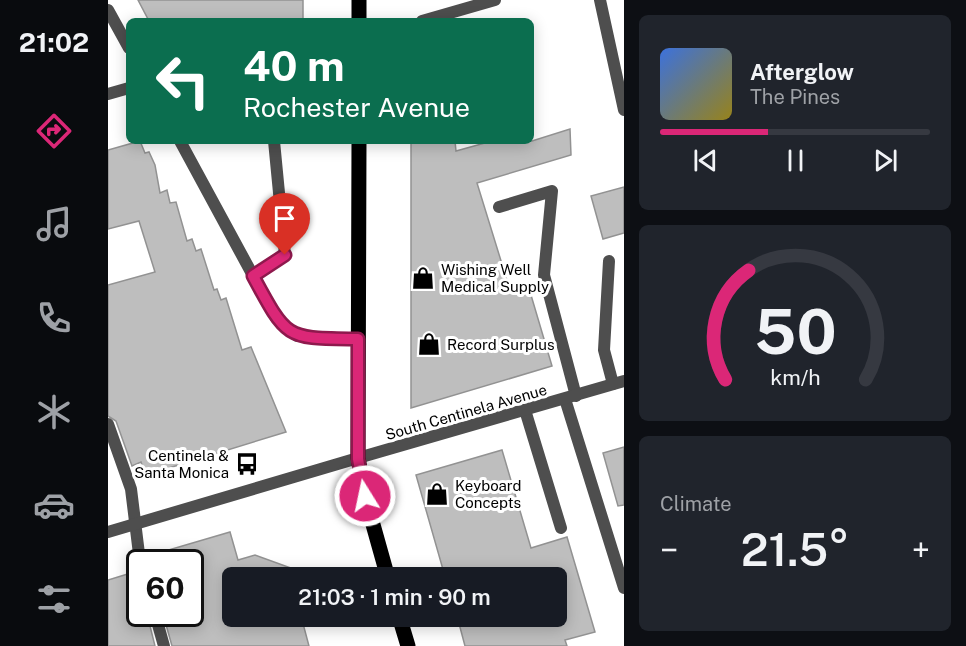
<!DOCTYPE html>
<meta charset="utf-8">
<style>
body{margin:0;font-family:"Public Sans",sans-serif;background:#20242c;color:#f1f3f6;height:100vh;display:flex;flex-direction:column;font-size:22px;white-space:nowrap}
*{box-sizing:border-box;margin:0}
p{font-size:20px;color:#9ea1a6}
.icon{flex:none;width:33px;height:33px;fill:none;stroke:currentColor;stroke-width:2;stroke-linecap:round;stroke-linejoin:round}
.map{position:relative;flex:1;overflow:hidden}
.details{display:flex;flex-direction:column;gap:15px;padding:15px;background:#0d0f14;width:342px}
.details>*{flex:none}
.hud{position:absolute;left:18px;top:18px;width:408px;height:126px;border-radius:9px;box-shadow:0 3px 15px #0003;background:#0b6e4f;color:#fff;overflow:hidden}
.speed{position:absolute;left:18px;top:549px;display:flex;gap:12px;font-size:30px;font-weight:700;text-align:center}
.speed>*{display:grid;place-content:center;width:78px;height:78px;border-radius:50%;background:#171b24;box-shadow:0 3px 15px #0003;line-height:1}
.speed .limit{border:3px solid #111;border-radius:9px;background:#fff;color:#111}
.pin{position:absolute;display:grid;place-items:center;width:51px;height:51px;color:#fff;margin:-62px -26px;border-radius:50% 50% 50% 0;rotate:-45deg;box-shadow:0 0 6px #0007}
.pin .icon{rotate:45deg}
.me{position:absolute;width:66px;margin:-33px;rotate:350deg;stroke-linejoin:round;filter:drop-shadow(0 0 4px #0008)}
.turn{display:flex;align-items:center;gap:21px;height:126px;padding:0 18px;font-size:27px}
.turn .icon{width:78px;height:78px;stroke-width:2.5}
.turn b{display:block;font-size:42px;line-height:51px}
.big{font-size:45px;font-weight:600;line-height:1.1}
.details .tile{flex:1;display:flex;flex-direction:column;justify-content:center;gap:9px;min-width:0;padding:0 21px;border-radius:9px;background:#20242c}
.details .dial{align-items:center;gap:0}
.dial svg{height:156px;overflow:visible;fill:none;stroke:#363941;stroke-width:7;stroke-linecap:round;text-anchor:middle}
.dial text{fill:#f1f3f6;stroke:none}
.song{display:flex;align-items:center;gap:18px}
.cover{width:72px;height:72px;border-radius:9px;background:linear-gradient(135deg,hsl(220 70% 55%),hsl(50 70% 35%))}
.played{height:6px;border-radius:3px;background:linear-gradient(90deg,#db2777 40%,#363941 40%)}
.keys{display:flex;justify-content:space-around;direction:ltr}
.heat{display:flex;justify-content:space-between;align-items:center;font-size:33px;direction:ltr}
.trip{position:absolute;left:114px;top:567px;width:345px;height:60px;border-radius:9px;background:#171b24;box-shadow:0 3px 15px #0003;font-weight:600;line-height:60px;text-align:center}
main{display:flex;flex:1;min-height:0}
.tabs{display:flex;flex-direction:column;width:108px;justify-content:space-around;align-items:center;background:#090b0e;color:#9ea1a6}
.tabs .icon{width:42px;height:42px}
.tabs .active{color:#db2777}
.tabs b{font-size:27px;color:#f1f3f6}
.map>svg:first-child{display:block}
</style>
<main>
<nav class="tabs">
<b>21:02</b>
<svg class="icon active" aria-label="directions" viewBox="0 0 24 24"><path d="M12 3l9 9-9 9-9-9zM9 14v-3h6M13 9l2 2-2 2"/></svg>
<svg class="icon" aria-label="music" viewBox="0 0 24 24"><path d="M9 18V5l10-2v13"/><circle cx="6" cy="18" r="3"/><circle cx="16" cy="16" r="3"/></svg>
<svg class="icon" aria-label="phone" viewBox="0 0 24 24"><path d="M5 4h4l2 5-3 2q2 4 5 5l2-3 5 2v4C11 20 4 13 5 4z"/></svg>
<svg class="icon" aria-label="climate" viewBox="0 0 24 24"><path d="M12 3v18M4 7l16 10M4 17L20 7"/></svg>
<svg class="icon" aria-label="car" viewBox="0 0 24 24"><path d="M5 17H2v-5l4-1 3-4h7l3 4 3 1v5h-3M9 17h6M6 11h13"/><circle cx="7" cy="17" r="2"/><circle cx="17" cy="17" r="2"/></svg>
<svg class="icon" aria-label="filters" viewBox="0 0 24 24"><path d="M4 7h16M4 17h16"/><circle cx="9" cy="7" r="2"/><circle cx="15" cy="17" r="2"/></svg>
</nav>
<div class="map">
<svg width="516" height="646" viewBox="0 0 516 646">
<rect width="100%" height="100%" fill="#fff"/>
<!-- building -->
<g fill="#bebebe" stroke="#929292" stroke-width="1.5">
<path d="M30,0H195V21H41Z"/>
<path d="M462,129L463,155L369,183L402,290L420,285L444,366L303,408V141H347L348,151L384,141H424Z"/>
<path d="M32,141L37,153L41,152L47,165L52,193L59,190L62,203L68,202L79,241L84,239L88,251L93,249L106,290L109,289L113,300L118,298L134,350L143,347L178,432L38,475L33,462L24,466L8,421L0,416V285L47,272L31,221L0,229V150Z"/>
<path d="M516,187V233L495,239L483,196Z"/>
<path d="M516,447V505L510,506L495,453Z"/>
<path d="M394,450L423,548L459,537L487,632L457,640L459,646H357L349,616H448V578H353L350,568L336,573L308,475Z"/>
<path d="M122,532L130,560L147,555L202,575L201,578H124V616H193L201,646H64L55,614H82V562H40V556Z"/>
<path d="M23,573L32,601V614H39L47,646H0V580Z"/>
</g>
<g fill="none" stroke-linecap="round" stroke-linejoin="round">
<!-- service -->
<g stroke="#4e4e4e" stroke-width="12">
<path d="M492,0L516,110"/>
<path d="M391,207L444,191L436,275L468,396"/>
<path d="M501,261L496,350L505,384"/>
<path d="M145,276L177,255L166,141"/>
<path d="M457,399L516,588"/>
<path d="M417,410L453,528"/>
<path d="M0,424L23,489L32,562"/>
<path d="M47,614L56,646"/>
</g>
<!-- minor -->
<g stroke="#4e4e4e" stroke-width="12">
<path d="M0,10L21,48"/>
<path d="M314,21L387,0"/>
<path d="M0,94L21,88"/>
<path d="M72,141L168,318L189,336L251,339"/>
<path d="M0,532L250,458"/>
</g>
<!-- tertiary -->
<path stroke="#4e4e4e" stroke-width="12" d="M250,458L516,381"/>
<!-- primary -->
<g stroke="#000" stroke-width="15">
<path d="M251,21V0"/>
<path d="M251,141L250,458L257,496L280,578"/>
<path d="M291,616L300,646"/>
</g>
</g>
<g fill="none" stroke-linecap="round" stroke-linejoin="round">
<!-- route casing -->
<g stroke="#8e194d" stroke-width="15">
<path id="route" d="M177,255L145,276C180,341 178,338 250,339V459L257,496"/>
</g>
<!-- route -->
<use href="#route" stroke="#db2777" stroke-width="10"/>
</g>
<!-- icons -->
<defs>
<g id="shop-bare" transform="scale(1.8)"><path d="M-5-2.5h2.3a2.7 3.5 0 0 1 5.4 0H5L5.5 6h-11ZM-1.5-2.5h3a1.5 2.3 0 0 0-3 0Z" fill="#000" stroke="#fff" stroke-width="2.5" paint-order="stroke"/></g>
<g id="bus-bare" transform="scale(1.8)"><path d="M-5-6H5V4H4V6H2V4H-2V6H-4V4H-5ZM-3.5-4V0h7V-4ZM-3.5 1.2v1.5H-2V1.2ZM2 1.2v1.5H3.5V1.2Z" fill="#000" stroke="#fff" stroke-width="2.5" paint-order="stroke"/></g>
</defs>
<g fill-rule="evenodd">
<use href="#shop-bare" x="315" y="278"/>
<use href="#shop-bare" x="321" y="344"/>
<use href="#bus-bare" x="139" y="464"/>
<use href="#shop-bare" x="329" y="494"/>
</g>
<g text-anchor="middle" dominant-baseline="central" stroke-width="6" stroke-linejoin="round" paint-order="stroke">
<!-- poi labels -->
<g font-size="15" fill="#000" stroke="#fff" text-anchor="start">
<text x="333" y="269">Wishing Well<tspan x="333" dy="17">Medical Supply</tspan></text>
<text x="339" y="344">Record Surplus</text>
<text x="121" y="455" text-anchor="end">Centinela &amp;<tspan x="121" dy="17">Santa Monica</tspan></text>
<text x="347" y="485">Keyboard<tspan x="347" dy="17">Concepts</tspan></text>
</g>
<!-- street labels -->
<g font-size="15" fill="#000" stroke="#fff">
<text transform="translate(358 412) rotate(-16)">South Centinela Avenue</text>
</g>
</g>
</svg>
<div class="speed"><div class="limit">60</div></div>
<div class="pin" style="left:177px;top:255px;background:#d93025"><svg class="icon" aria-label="arrive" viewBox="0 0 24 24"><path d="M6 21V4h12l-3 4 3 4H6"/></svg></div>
<svg class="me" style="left:257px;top:496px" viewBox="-20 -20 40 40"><circle r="17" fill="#db2777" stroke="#fff" stroke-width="3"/><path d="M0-11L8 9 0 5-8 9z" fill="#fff"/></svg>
<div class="trip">21:03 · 1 min · 90 m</div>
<div class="hud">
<div class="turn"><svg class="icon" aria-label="left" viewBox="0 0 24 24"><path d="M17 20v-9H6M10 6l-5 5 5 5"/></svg><div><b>40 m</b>Rochester Avenue</div></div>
</div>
</div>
<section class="details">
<div class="tile">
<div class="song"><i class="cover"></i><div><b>Afterglow</b><p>The Pines</p></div></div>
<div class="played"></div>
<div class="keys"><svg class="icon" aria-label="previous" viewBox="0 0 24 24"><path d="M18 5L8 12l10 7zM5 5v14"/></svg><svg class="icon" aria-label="pause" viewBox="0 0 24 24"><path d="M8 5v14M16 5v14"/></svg><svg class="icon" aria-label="next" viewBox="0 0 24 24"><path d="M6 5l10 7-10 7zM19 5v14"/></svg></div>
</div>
<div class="tile dial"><svg viewBox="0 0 100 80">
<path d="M14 69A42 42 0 1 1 86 69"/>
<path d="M14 69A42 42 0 0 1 26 13" stroke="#db2777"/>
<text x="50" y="56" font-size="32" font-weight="700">50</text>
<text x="50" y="72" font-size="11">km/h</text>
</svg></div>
<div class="tile"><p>Climate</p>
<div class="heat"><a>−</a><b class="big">21.5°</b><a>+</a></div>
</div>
</section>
</main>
